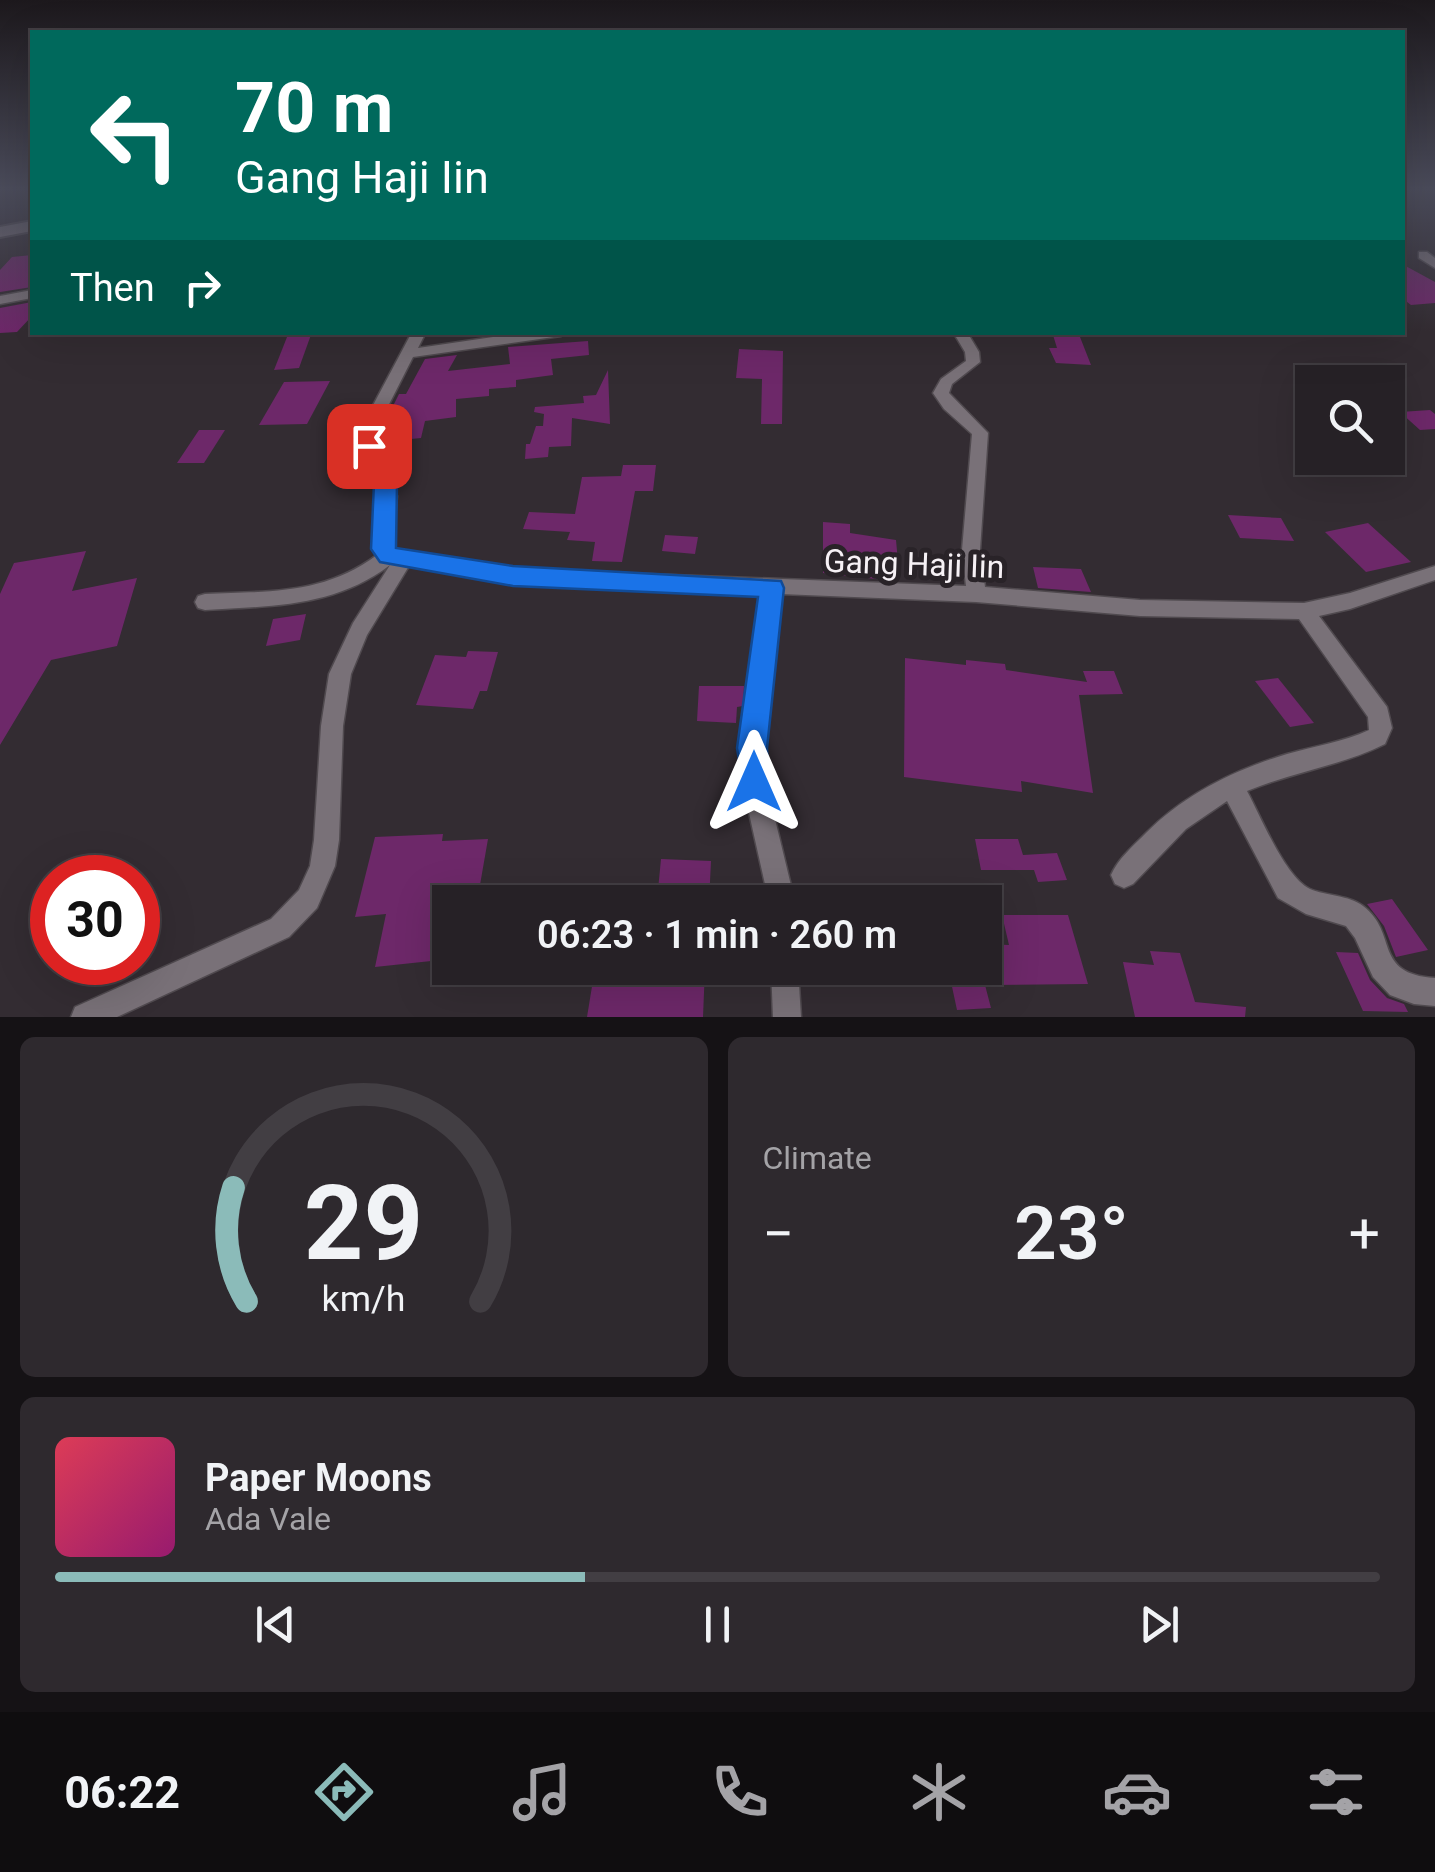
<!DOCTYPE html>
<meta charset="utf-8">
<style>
body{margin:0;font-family:Roboto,sans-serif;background:#2e292e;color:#f1f3f6;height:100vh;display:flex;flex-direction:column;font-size:38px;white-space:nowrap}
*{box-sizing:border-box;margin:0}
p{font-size:32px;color:#a4a3a7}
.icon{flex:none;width:55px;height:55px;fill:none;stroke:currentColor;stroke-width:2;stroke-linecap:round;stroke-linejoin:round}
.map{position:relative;height:1017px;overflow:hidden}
.sheet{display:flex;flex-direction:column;gap:20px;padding:20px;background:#151215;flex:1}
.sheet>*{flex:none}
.guide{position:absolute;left:30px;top:30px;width:1375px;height:305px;border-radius:0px;box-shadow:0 10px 40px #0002,0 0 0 2px #423e43;background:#00695c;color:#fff;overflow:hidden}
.buttons{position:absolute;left:1295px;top:365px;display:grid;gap:20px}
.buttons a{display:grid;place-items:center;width:110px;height:110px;border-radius:0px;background:#262126;box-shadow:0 10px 40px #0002,0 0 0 2px #423e43;font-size:50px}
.speed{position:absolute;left:30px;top:855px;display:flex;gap:20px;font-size:50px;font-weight:700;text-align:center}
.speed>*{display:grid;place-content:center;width:130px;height:130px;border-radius:50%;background:#262126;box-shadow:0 10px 40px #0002,0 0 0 2px #423e43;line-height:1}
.speed .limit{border:15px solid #d22;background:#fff;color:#111}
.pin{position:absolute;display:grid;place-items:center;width:85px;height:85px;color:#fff;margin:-42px;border-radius:20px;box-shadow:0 5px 15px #0006}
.me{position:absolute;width:110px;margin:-55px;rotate:0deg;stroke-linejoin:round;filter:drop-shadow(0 0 8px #0008)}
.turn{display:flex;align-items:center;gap:35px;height:210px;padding:0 40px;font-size:45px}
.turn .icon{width:130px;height:130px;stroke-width:2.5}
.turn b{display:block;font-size:70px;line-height:85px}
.then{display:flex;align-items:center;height:95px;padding:0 40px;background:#0003;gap:20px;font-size:38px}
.big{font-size:75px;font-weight:600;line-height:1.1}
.sheet .widget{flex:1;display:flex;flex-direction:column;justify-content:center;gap:15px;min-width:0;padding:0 35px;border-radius:15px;background:#2e292e}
.sheet .dial{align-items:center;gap:0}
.dial svg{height:260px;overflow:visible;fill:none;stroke:#423e43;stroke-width:7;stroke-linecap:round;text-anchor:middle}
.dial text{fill:#f1f3f6;stroke:none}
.song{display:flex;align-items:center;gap:30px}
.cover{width:120px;height:120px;border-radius:15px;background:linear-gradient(135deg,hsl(350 70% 55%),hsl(320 70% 35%))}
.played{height:10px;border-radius:5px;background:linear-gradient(90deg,#8bbbb9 40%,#423e43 40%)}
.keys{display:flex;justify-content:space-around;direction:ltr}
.heat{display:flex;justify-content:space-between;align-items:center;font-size:55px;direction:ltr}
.sheet .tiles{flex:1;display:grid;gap:20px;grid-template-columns:1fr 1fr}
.widget:last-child{grid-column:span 2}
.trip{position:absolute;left:432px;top:885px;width:570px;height:100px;border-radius:0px;background:#262126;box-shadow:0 10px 40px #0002,0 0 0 2px #423e43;font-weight:600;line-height:100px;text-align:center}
.menu{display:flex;height:160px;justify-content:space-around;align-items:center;background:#0f0d0f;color:#a4a3a7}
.menu .icon{width:70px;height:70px}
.menu .selected{color:#8bbbb9}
.menu b{font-size:45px;color:#f1f3f6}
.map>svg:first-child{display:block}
</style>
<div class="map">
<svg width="1435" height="1017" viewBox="0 0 1435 1017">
<rect width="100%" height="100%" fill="#332c32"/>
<!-- building -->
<g fill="#6d2869">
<path d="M32,255V287L0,292V270L12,257Z"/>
<path d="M1402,264L1435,282V303L1411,305L1402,298Z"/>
<path d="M32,302V316L17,332L0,333V308Z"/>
<path d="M289,332H312L299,368L274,370Z"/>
<path d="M1053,335L1080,337L1091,365L1056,363L1049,348H1057Z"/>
<path d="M588,341L589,355L551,359L553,375L516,380V387L489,389V396L456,399V417L425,421L421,438L381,442L382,428L399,394H406L425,359L457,355L448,371L510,364L508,347Z"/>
<path d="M739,349L783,351L782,424H761L762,379L736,378Z"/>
<path d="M608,370L610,424L572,418L571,446L549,447L548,457L525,459L526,444H530L536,426H543L544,414L534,412L535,407L584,403L583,396L596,395Z"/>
<path d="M330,381L307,424L259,425L284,382Z"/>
<path d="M1430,410L1435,414V429L1420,430L1400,412Z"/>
<path d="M199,430H225L204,463H177Z"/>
<path d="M623,465H656L653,491H635L622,562L592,561L595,542L567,540L570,532L523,529L529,512L575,514L582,477L621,476Z"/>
<path d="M1228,515L1281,518L1294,541L1240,538Z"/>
<path d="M823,522L850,524V533L896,540L898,562L877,560L876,579L823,573Z"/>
<path d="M1368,523L1411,562L1366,572L1325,532Z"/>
<path d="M665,535L698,537L695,554L662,551Z"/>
<path d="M86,551L72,591L137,578L117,646L51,660L0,745V594L14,563Z"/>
<path d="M1033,567L1081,569L1091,592L1038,588Z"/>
<path d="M306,614L300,640L266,646L273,619Z"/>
<path d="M468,651L498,652L487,691H480L473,709L416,705L435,655L466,657Z"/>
<path d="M905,658L966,665V660L1005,664L1006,670L1087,682L1083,671H1114L1123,694L1079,695L1093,793L1021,781L1022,792L904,777Z"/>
<path d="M1278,678L1314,723L1290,727L1255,681Z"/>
<path d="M699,686H744L743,706L737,707L736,723L697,721Z"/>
<path d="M443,834L442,841L488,839L477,902H450V959L375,967L386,914L355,917L375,837Z"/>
<path d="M975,839H1018L1023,855L1057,853L1067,880L1038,882L1034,870H981Z"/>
<path d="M661,859L711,861L709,902H576L580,884L658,890Z"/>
<path d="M1392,899L1428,950L1396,957L1384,926L1367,904Z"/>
<path d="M1002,915H1068L1088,984L985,985L991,1008L957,1010L948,968H988L985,944L1009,945Z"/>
<path d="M1150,951L1180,953L1195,1002L1246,1007L1245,1017H1135L1123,962L1154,965Z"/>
<path d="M1336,952L1358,953L1370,980L1387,998L1404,1004L1408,1012L1363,1011Z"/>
<path d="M595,968H705L703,1017H587Z"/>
</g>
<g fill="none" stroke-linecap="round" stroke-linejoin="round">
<!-- street casing -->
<g stroke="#504a4f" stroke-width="3">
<g id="street">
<path d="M1419,252H1427L1435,258V268L1419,258Z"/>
<path d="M32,290V298L0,304V296Z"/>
<path d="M412,332H426L418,348L528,332H568L561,336L413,357L378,426L377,446L397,496L392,547L395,550L513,569L966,586L962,550L972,434L944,409L933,393L941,379L966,361L965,352L953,332H967L979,352L980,362L952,384L949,393L988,433L980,550L985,587L1140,600L1304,603L1350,593L1435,566V580L1350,609L1319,616L1387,707L1392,728L1385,744C1341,766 1292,772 1247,791C1261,817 1285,877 1310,889C1326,896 1349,895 1363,906C1399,933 1372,974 1435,978V1006L1414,1004L1390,995L1373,977L1355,938L1346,926L1306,914L1278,898L1227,801L1186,829L1133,884L1124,888L1115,884L1111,875C1118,859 1133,846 1146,833C1185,794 1234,770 1287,754C1315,746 1343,742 1369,730L1368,717L1299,619L1140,616L976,602L781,594L763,748L766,782L795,902H769L742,782L741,748L762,593L513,583L409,566L367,635L351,674L343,726L339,840L335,866L317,908L289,937L117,1017H71L75,1007L271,919L299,890L310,866L314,840L321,726L329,674L353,623L390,565C335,607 272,606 205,610L198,608L195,602L198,596L205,594C269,591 323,595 377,555L374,549L379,496L361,446L362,426Z"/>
<path d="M771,968H798L801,1017H773Z"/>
</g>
</g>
<!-- secondary casing -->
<g stroke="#504a4f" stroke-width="4">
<path id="secondary" d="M32,221V231L0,237V227Z"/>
</g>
<!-- street -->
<use href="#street" fill="#797178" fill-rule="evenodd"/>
<!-- secondary -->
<use href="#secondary" fill="#797178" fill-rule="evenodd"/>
</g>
<!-- sky -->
<linearGradient id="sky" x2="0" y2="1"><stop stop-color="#1c181c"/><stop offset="0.57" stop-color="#4a4b5a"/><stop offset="1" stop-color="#4a4b5a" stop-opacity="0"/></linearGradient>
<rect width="1435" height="331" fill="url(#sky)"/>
<!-- route -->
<path fill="#1a73e8" stroke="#114b97" stroke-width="2.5" d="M369,439L376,441L397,483L396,548L513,566L781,581L784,588L767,748L769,782L765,792L754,796L744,792L737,748L758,597L513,586L380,562L371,549L374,483L358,446Z"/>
<g text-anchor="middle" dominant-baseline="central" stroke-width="10" stroke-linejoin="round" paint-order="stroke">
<!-- street labels -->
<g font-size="32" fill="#f6f1f5" stroke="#292328">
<text transform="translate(914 564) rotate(2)">Gang Haji Iin</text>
</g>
</g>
</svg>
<div class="buttons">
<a><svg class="icon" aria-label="search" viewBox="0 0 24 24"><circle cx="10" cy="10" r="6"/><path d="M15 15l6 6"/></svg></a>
</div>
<div class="speed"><div class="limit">30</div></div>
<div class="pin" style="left:369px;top:446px;background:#d93025"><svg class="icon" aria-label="arrive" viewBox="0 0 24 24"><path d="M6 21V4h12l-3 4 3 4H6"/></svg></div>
<svg class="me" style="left:754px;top:782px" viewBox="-20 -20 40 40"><path d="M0-17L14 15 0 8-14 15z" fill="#1a73e8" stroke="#fff" stroke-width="4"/></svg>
<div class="trip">06:23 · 1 min · 260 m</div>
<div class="guide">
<div class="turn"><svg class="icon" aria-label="left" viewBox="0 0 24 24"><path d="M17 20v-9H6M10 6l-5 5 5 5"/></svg><div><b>70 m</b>Gang Haji Iin</div></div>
<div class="then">Then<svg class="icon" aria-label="right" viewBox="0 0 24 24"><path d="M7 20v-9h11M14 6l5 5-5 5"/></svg></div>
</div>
</div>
<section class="sheet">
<div class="tiles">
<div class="widget dial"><svg viewBox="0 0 100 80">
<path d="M14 69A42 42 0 1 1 86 69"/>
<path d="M14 69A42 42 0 0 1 10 34" stroke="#8bbbb9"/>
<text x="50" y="56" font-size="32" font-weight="700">29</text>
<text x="50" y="72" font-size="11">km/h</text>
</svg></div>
<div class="widget"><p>Climate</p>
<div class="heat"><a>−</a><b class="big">23°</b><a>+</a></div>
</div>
<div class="widget">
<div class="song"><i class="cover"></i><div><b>Paper Moons</b><p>Ada Vale</p></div></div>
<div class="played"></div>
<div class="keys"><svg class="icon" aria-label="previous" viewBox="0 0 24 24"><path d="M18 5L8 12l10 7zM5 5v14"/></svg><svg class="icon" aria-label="pause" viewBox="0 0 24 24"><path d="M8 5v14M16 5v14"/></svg><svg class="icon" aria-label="next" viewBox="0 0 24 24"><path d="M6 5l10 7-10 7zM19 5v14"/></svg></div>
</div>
</div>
</section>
<nav class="menu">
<b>06:22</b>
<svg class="icon selected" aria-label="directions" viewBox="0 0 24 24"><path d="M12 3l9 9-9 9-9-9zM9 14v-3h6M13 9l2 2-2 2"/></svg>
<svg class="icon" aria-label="music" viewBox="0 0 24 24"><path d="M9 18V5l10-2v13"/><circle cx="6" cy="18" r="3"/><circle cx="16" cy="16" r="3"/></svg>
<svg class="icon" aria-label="phone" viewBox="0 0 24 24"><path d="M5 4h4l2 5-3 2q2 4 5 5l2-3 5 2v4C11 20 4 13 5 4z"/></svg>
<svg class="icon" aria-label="climate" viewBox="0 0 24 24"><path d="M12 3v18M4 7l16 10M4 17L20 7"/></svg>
<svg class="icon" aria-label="car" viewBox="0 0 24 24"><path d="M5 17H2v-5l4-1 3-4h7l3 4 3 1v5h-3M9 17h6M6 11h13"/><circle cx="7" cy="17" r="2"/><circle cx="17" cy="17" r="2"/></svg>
<svg class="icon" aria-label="filters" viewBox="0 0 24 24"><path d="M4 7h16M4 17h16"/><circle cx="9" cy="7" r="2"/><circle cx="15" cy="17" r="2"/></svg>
</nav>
